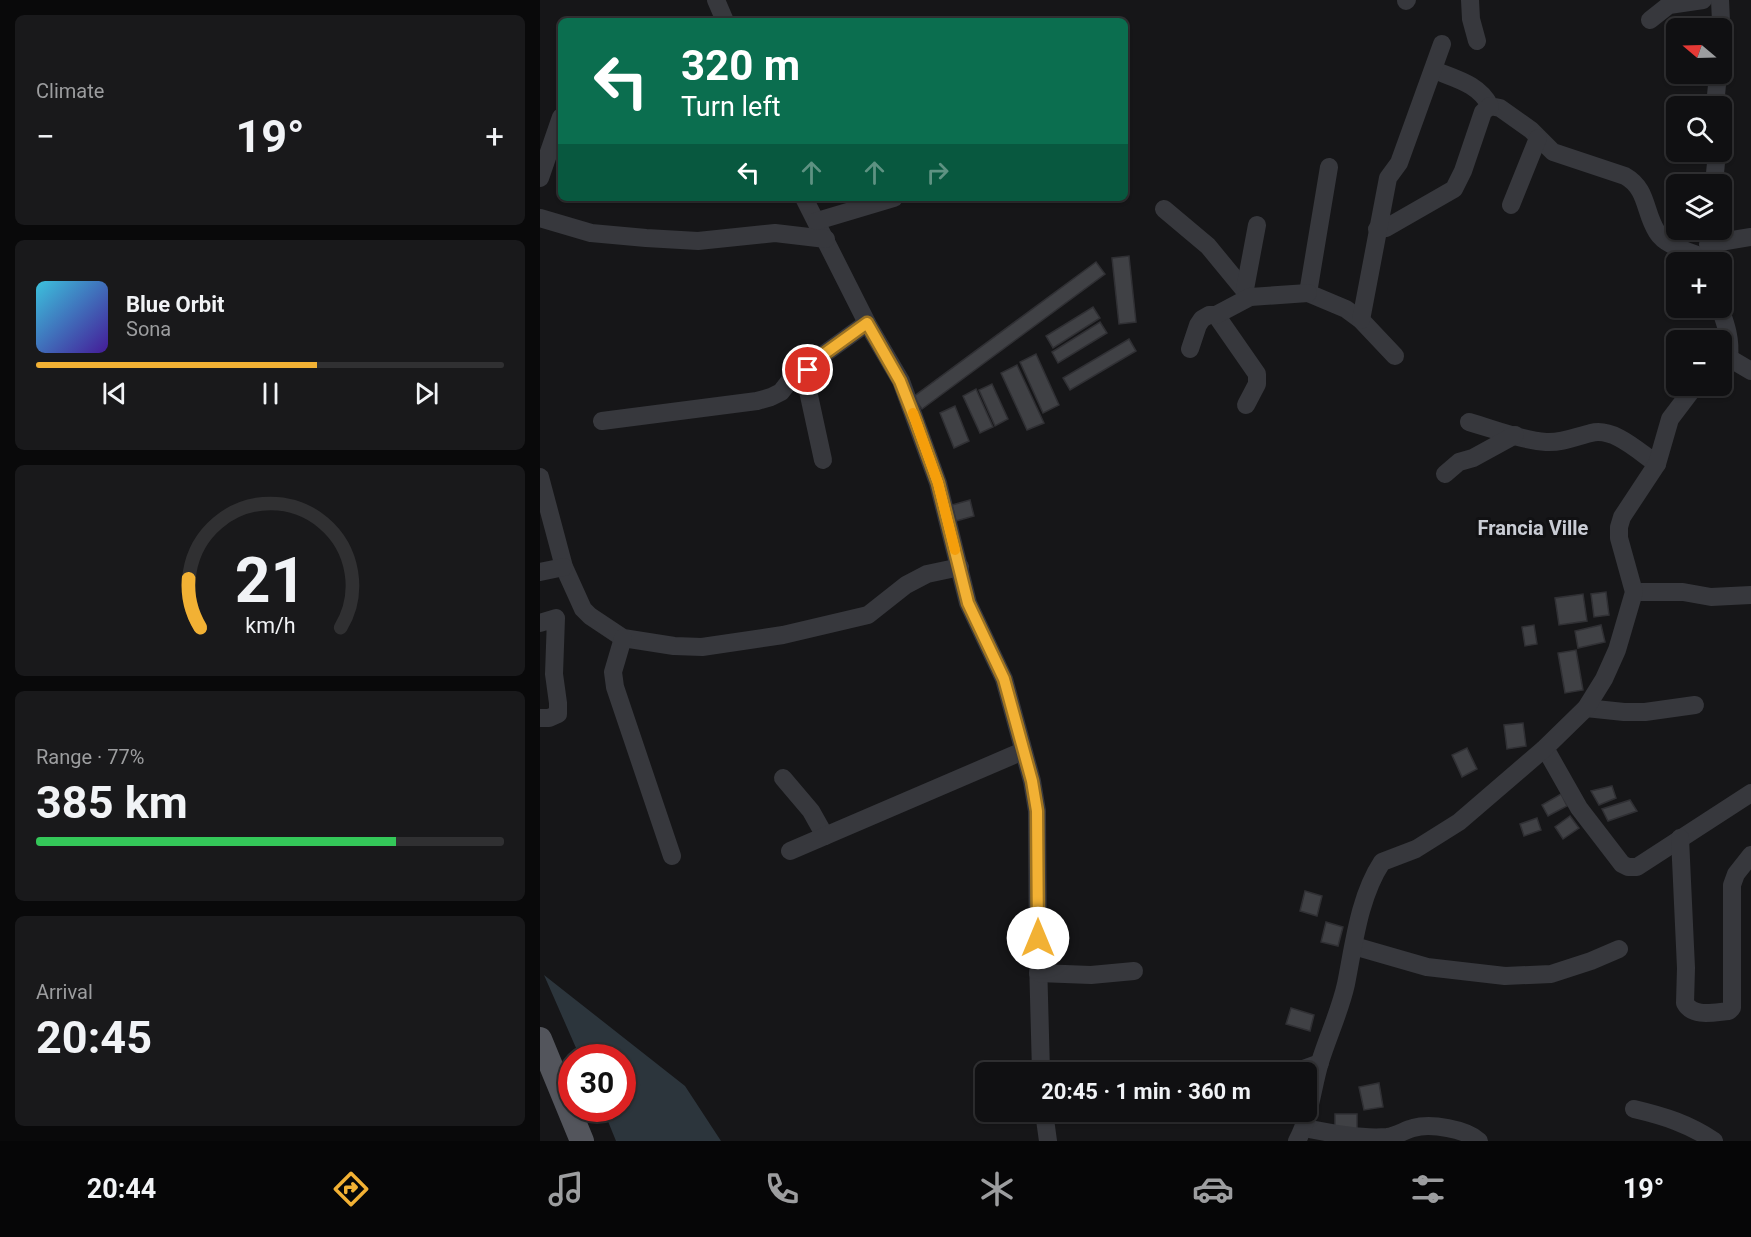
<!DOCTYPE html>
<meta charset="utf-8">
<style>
body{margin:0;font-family:Roboto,sans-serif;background:#19191b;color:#f1f3f6;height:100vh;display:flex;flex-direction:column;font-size:22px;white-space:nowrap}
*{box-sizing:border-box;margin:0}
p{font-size:20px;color:#9c9d9f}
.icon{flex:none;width:33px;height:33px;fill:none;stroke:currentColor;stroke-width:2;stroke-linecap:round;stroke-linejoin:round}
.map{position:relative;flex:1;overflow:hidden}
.sheet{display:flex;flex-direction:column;gap:15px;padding:15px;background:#09090a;width:540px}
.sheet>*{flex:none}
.hud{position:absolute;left:18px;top:18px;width:570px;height:183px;border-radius:9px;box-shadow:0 2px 4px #0004,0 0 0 2px #303032;background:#0b6e4f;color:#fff;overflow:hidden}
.needle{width:39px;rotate:289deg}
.buttons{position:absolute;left:1126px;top:18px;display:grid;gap:12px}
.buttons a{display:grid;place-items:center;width:66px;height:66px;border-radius:9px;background:#101012;box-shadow:0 2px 4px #0004,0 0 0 2px #303032;font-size:30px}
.speed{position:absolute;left:18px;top:1044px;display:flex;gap:12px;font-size:30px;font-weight:700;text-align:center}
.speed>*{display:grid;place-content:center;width:78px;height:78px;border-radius:50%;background:#101012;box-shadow:0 2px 4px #0004,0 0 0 2px #303032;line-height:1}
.speed .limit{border:9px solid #d22;background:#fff;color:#111}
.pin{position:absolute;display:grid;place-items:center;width:51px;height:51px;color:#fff;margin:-26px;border:3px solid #fff;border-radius:50%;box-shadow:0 2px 6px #0007}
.me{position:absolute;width:66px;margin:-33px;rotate:0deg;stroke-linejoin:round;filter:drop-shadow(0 0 4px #0008)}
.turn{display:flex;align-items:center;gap:21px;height:126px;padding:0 24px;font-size:27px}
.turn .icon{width:78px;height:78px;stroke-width:2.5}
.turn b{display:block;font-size:42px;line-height:51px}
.lanes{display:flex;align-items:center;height:57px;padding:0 24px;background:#0003;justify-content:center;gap:30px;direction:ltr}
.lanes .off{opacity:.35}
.big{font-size:45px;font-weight:700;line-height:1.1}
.sheet .widget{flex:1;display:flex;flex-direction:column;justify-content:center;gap:9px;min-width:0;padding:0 21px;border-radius:9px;background:#19191b}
.sheet .dial{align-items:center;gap:0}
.dial svg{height:156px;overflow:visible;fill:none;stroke:#303032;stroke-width:7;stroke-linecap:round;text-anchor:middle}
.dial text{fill:#f1f3f6;stroke:none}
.song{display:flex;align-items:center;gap:18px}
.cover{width:72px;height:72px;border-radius:9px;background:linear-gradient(135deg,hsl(190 70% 55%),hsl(260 70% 35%))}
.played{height:6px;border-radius:3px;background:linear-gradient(90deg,#f2b134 60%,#303032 60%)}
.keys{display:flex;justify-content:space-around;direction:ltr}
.heat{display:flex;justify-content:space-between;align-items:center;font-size:33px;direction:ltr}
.charge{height:9px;border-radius:4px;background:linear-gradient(90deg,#34c759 77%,#303032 0)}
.trip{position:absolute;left:435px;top:1062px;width:342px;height:60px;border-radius:9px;background:#101012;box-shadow:0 2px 4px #0004,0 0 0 2px #303032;font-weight:700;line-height:60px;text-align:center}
.dock{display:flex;height:96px;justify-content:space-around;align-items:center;background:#060607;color:#9c9d9f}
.dock .icon{width:42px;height:42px}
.dock .current{color:#f2b134}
.dock b{font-size:27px;color:#f1f3f6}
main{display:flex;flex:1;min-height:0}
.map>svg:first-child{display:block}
</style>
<main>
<section class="sheet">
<div class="widget"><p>Climate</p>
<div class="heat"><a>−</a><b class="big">19°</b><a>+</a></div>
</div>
<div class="widget">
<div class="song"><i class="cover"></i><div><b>Blue Orbit</b><p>Sona</p></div></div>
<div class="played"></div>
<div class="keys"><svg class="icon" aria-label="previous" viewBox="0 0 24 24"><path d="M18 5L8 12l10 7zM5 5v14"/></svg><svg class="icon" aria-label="pause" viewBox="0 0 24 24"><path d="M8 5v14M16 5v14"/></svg><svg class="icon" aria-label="next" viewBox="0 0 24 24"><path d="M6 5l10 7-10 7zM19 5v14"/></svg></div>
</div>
<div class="widget dial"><svg viewBox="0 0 100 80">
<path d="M14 69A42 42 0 1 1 86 69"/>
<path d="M14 69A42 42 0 0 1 8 44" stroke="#f2b134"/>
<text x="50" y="56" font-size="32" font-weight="700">21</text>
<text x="50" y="72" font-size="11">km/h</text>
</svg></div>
<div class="widget"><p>Range · 77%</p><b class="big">385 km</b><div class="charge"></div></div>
<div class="widget"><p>Arrival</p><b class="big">20:45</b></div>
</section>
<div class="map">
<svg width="1211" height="1141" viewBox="0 0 1211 1141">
<rect width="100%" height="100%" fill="#161618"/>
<!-- water -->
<path fill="#2c353c" d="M4,975L145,1086L181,1141H76L63,1109L82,1108V1058L40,1057Z"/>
<!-- building -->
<g fill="#404145" stroke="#303034" stroke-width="1.5">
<path d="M589,256L596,322L579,324L572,258Z"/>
<path d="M556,262L565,274L382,409L373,397Z"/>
<path d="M553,307L560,318L513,348L506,336Z"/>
<path d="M560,322L567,333L518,363L512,352Z"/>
<path d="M589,339L596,351L530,390L523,378Z"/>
<path d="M496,354L519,405L503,413L480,362Z"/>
<path d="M477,365L504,423L487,430L461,373Z"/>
<path d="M452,384L468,419L455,426L439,390Z"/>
<path d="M436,389L453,427L440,433L423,396Z"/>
<path d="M415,406L429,441L414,448L400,413Z"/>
<path d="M430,500L434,516L416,521L412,505Z"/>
<path d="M1066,592L1069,615L1054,617L1051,594Z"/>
<path d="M1043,594L1047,621L1019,625L1015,598Z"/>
<path d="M994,625L997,644L985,646L982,627Z"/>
<path d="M1061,625L1065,642L1038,648L1035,631Z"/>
<path d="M1036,650L1043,690L1025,693L1018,653Z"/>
<path d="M983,723L986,746L967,749L964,725Z"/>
<path d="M927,748L937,769L922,777L912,755Z"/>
<path d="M1072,786L1076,798L1059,805L1051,791Z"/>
<path d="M1021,794L1027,806L1008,816L1002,805Z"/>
<path d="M1090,800L1097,811L1068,821L1062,809Z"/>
<path d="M1030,816L1039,828L1023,839L1015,827Z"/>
<path d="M997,818L1001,830L984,836L980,824Z"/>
<path d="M765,891L782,896L777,916L760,911Z"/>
<path d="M786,922L803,927L798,946L781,942Z"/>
<path d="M751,1008L774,1015L770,1031L746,1024Z"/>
<path d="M839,1083L843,1107L824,1110L819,1087Z"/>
<path d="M795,1114H817V1130L795,1131Z"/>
</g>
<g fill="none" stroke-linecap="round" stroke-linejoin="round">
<!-- minor -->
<g stroke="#37383d" stroke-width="18">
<path d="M176,0L185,21"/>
<path d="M930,0L931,19L937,41"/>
<path d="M1180,0L1182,43"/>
<path d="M866,1L867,0"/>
<path d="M1110,20L1129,5L1163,0"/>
<path d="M894,70C916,79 939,84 950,106L960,108L991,130L1013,152L1085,176C1108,189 1104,212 1117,232C1126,247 1152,252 1167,259"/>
<path d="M1175,106L1178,74"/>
<path d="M789,167L768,293L806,309L821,320L855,356"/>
<path d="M0,178L21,117"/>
<path d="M1174,184L1177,152"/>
<path d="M264,198L327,323L361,381L398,483L428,603L464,679L492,781L497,811L498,960L501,1072"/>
<path d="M971,205L998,138"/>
<path d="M624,209L668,246L710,297"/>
<path d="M0,218L51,233L106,238L158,241L235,233L286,239"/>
<path d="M277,221L354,198"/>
<path d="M837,229L846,228L914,189L923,171L943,112L950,106"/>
<path d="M1168,244L1211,237"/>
<path d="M705,289L717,225"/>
<path d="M1180,308C1186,325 1191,339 1189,358L1182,363"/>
<path d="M676,315L717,374V384L706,405"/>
<path d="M821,320L848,178L859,163L902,44"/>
<path d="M650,349L658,325L662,319L669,315H676L710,297L768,293"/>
<path d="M1189,358L1211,371"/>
<path d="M62,421L217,401L231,397L241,392L251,379L268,370"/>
<path d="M929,422C954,429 980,440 1006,442C1022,443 1035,437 1051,433C1074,427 1099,452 1117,464"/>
<path d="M283,460L265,377L273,362L327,323"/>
<path d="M905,474L919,462L933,458L975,435"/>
<path d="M0,477L24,567L43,609L50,616L83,638L134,646L162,647L243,635L328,615L366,585L387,574L420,567"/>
<path d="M0,572L24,567"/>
<path d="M1094,592H1143L1171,597L1211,595"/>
<path d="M0,623L16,618L14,674L18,703V714L9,718H0"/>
<path d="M83,638L73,672L75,687L132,856"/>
<path d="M1046,708L1084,712H1105L1155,705"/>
<path d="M1005,748L1039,808L1082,864L1088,867H1097L1211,793"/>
<path d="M243,778L271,811L285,836"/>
<path d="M1140,838L1146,968L1145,1003C1153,1018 1175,1012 1189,1011L1192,1008V885L1196,874L1211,855"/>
<path d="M250,851L483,751"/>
<path d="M814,946L887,967L965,976L1011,974L1051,961L1079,949"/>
<path d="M498,973L551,975L594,971"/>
<path d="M755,1072L780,1063"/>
<path d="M1094,1109C1124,1116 1149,1124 1174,1141"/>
<path d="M504,1112L508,1141"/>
<path d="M764,1128C790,1133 820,1139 847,1137C856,1136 865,1130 873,1128C891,1123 926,1129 939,1141"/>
<path d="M757,1141C770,1117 772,1089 780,1062C788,1036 800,1011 806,984C814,944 819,897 842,862L876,849L919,822L1005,748L1046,708L1064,679L1077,650L1094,592L1079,538V527L1082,517L1117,464L1130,419L1155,386"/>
</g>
<!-- major -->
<path stroke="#53555c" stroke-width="24" d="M0,1039L42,1141"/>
</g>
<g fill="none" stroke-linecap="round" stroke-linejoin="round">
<!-- route casing -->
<g stroke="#9d7322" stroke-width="15">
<path id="route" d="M268,370L273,362L327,323L360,381L376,422L398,483L428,603L464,679L492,781L497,811L498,938"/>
</g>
<!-- route -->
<use href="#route" stroke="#f2b134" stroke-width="10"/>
<!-- slow -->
<path stroke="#f59e0b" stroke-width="10" d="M373,413L398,483L415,550"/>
</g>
<g text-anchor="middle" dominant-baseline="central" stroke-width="6" stroke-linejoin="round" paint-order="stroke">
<!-- neighbourhood labels -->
<g font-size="20" font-weight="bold" fill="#c9ccd4" stroke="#111113">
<text x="993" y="528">Francia Ville</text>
</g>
</g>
</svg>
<div class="buttons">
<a><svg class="needle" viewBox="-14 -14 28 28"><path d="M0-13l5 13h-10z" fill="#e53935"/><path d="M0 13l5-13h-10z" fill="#9c9d9f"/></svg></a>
<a><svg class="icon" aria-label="search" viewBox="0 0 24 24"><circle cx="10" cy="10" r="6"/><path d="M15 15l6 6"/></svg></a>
<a><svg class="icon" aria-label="layers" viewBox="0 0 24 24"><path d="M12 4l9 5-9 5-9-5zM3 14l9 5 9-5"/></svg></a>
<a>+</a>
<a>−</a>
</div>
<div class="speed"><div class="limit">30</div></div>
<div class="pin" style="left:268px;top:370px;background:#d93025"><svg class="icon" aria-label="arrive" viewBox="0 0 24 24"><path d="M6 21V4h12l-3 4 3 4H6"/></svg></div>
<svg class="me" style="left:498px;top:938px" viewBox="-20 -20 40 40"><circle r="19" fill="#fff"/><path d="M0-13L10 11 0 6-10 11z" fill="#f2b134"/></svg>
<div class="trip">20:45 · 1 min · 360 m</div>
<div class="hud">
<div class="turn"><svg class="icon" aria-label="left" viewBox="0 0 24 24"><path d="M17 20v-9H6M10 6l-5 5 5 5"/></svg><div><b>320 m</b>Turn left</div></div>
<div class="lanes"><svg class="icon" aria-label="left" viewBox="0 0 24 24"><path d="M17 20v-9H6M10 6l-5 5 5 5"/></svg><svg class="icon off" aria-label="ahead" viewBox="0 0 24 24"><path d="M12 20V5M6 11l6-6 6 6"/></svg><svg class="icon off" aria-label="ahead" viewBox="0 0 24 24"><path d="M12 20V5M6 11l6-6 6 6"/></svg><svg class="icon off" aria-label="right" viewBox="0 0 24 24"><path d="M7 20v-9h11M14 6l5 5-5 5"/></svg></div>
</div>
</div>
</main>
<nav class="dock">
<b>20:44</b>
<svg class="icon current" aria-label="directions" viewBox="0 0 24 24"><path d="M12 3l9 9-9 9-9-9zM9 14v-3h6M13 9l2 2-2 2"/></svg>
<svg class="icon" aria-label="music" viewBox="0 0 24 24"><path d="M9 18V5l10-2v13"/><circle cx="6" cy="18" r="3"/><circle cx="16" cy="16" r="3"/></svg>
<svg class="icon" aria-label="phone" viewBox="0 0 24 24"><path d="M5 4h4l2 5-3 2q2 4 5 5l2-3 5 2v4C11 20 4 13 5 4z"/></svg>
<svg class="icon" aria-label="climate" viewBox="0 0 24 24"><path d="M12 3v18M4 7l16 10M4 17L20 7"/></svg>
<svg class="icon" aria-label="car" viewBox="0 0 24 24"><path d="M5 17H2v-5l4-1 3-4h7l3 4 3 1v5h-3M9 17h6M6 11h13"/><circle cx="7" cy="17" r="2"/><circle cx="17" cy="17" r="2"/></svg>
<svg class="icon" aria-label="filters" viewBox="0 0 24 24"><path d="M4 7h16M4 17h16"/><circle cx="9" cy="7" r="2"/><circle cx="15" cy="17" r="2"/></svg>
<b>19°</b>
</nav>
